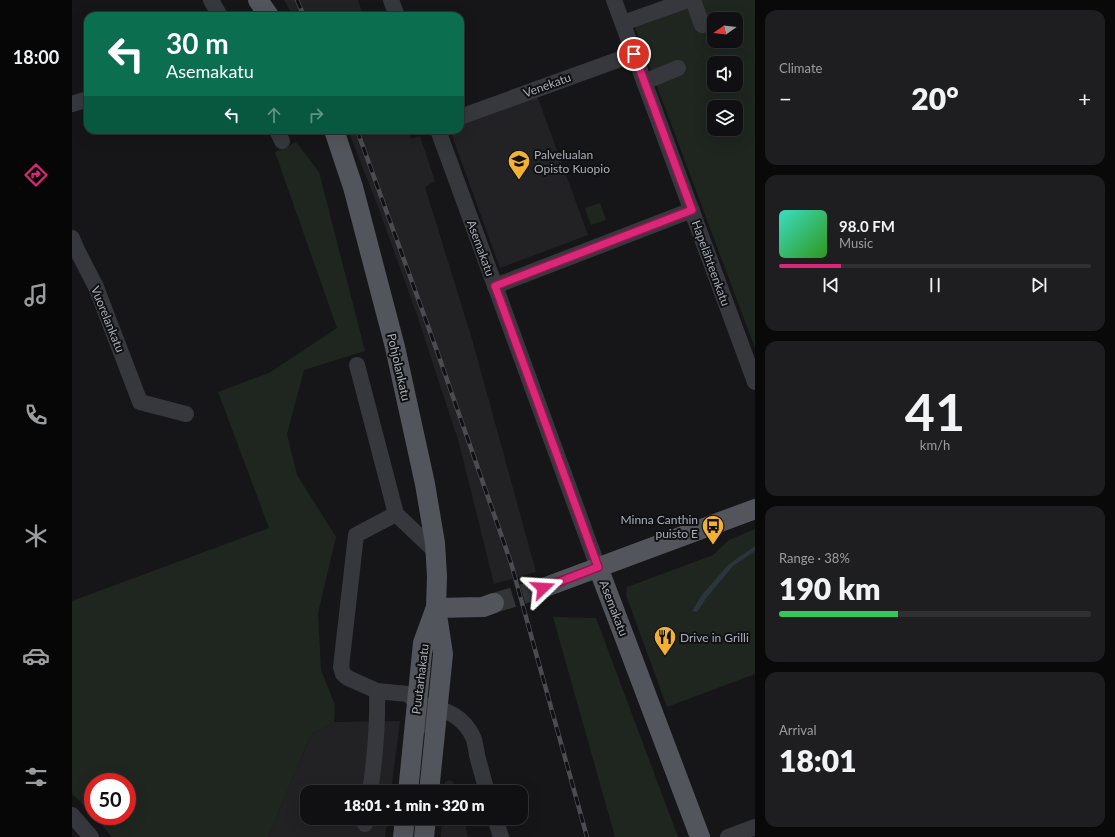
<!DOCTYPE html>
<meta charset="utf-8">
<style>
body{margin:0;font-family:Lato,sans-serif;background:#1e1e20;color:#f1f3f6;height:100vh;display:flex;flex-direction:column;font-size:15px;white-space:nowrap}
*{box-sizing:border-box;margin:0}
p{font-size:13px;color:#9c9d9f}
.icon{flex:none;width:22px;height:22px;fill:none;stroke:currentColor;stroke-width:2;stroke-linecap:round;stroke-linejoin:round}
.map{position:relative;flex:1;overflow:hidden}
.drawer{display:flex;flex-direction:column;gap:10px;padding:10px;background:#09090a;width:360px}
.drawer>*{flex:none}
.hud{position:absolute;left:12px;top:12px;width:380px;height:122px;border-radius:12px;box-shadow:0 4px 16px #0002,0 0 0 1px #303032;background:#0b6e4f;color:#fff;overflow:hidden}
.needle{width:26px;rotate:256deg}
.tools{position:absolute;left:635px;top:12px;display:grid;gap:8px}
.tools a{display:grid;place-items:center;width:36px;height:36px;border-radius:8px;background:#101012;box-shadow:0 4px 16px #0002,0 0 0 1px #303032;font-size:20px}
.speed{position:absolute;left:12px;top:773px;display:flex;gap:8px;font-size:20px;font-weight:700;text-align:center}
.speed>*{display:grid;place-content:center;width:52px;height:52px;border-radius:50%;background:#101012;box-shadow:0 4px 16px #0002,0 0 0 1px #303032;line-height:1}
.speed .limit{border:6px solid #d22;background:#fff;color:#111}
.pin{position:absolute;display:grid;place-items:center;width:34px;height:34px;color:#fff;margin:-17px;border:2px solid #fff;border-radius:50%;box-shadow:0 1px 4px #0007}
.me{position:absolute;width:44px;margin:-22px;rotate:70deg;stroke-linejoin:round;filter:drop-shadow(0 0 3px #0008)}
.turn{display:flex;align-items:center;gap:14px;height:84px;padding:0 16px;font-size:18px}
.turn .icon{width:52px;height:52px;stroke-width:2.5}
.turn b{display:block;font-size:28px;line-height:34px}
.lanes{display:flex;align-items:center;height:38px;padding:0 16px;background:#0003;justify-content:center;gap:20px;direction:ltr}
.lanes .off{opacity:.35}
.big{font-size:30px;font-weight:800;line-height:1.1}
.drawer .card{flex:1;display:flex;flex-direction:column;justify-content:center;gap:6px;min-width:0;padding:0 14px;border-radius:12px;background:#1e1e20}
.drawer .dial{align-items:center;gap:0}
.dial b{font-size:52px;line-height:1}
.song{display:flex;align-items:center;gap:12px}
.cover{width:48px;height:48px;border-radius:6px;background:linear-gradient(135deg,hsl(170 70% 55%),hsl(110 70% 35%))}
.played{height:4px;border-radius:2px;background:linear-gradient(90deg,#db2777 20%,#303032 20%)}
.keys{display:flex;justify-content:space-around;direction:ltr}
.heat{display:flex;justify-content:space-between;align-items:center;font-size:22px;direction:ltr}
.charge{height:6px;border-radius:3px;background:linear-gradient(90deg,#34c759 38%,#303032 0)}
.trip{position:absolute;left:228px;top:785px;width:228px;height:40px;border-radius:12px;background:#101012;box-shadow:0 4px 16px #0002,0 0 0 1px #303032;font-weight:800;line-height:40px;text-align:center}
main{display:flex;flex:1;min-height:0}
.tab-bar{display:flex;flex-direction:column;width:72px;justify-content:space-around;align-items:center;background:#060607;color:#9c9d9f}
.tab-bar .icon{width:28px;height:28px}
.tab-bar .active{color:#db2777}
.tab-bar b{font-size:18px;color:#f1f3f6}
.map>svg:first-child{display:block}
</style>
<main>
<nav class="tab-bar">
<b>18:00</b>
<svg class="icon active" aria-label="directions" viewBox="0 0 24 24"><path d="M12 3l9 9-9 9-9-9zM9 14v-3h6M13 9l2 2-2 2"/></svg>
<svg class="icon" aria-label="music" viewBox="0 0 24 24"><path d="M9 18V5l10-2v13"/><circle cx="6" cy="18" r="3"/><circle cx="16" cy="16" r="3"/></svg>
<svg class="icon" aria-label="phone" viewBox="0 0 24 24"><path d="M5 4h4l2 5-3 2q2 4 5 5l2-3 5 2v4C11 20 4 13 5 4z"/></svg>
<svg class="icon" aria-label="climate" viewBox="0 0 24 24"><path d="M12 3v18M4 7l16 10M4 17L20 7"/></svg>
<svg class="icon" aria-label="car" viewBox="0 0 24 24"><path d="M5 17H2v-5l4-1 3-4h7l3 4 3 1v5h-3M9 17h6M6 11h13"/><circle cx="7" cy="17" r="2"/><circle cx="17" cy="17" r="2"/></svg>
<svg class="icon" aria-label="filters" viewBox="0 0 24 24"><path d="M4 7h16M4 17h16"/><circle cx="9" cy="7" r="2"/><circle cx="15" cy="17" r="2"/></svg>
</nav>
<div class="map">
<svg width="683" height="837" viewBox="0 0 683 837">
<rect width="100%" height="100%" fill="#161618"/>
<!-- built -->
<g fill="#222225">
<path d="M212,0H286L291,16H221Z"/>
<path d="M463,90L516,235L428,268L378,130H388V117Z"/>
<path d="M276,130H335L339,139L348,136L363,181L353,187L400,339L464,572L422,584L387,443L345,315L306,207Z"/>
<path d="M328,721L319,792H235V818H316L313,837H196L239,735L262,722Z"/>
<path d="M378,780L381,782L385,792H371L372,785L374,781Z"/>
<path d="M370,818H392L396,837H369Z"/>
</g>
<!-- green -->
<g fill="#1e261f" fill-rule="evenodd">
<path d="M631,0H683V348L562,25ZM642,19H664V41H642ZM642,63H664V85H642ZM642,107H664V129H642Z"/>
<path d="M224,142L247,172L293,351L232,370L215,434L225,475L264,537L246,613L249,670L263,705L262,722L239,735L196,837H40L22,816H55V782H21V814L0,794V601L197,528L146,392L197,373L265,328L203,152Z"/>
<path d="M528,203L534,220L519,225L513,208Z"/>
<path d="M683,529V674L595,707L554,595L555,587L641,555L657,540Z"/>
<path d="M481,617L524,618L606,837H543Z"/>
</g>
<!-- water -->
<path fill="#2c353c" d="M683,546V551L661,566L635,597L625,612L620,611L630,595L656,565Z"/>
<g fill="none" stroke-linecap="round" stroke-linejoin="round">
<!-- major-tunnel -->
<path stroke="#333438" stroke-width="20" stroke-dasharray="20 10" stroke-linecap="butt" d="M422,603L471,588"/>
<!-- minor -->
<g stroke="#37383d" stroke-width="16">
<path d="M139,0L148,16"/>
<path d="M319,0L325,16"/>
<path d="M542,0L683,382"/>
<path d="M621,0L630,25"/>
<path d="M551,23L616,0"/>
<path d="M572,82L606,68"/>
<path d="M0,104L16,99"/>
<path d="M388,117L562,54"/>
<path d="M205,130L210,141"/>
<path d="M366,130L526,567"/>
<path d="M0,238L5,250L24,287L68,402L114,414"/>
<path d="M423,286L620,210"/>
<path d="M285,365L324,514"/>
<path d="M305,691L276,678L271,674L269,667L284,535L324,514L363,551"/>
<path d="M354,705C375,710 392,717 401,737C404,744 404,752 406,759C409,770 412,781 415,792"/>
<path d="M298,792C303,758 306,725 305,691L336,694L345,703L362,734"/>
<path d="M0,815L19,837"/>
<path d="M423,818L429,837"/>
<path d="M293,824L294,818"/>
<path d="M656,837L683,827"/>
</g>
<!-- major -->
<g stroke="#53555c" stroke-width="20">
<path d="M186,0L197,16"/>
<path d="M262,130L281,187L323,347L353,484L363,543L365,576L364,608L371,654L357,792"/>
<path d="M526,567L628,837"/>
<path d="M471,588L683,509"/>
<path d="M364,608L411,607L422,603"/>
<path d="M336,792L351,643L363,610"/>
<path d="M331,837L333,818"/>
<path d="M352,837L354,818"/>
</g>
<!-- rail casing -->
<g stroke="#4a4c52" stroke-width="4.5">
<g id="rail">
<path d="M225,0L232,16"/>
<path d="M285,130L365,351L439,563L515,837"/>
</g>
</g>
<!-- rail -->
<use href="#rail" stroke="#111113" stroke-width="3" stroke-dasharray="9" stroke-linecap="butt"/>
</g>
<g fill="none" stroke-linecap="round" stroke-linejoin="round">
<!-- route casing -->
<g stroke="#8e194d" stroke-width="10">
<path id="route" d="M471,588L526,567L423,286L620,210L562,54"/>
</g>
<!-- route -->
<use href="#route" stroke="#db2777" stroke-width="7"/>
</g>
<!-- icons -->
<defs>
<g id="school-pin" transform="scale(1.15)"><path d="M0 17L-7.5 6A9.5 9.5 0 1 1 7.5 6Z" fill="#f2b134" stroke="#111113"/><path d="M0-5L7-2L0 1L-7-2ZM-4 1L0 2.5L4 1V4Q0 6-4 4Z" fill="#111"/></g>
<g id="bus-pin" transform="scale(1.15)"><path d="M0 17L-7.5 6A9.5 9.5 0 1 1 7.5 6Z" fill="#f2b134" stroke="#111113"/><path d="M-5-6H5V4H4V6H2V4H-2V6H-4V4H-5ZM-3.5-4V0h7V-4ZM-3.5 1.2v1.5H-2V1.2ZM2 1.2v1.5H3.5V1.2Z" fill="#111"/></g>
<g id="restaurant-pin" transform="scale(1.15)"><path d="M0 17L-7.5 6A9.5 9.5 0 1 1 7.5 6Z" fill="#f2b134" stroke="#111113"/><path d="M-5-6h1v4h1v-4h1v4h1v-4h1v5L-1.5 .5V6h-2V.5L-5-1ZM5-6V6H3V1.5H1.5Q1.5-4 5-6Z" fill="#111"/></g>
</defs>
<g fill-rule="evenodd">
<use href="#school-pin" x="447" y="161"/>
<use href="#bus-pin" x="641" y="526"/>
<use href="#restaurant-pin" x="593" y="637"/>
</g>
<g text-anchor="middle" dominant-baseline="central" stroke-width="4" stroke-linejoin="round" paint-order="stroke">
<!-- street labels -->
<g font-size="12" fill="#a8adb8" stroke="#111113">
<text transform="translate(475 85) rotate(-20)">Venekatu</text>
<text transform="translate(409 248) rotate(70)">Asemakatu</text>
<text transform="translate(639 263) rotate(70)">Hapelähteenkatu</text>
<text transform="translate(36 319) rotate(68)">Vuorelankatu</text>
<text transform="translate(327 367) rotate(77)">Pohjolankatu</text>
<text transform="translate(542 608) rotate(69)">Asemakatu</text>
<text transform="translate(348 679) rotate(-83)">Puutarhakatu</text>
</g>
<!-- poi labels -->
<g font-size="12" fill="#a8adb8" stroke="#111113" text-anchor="start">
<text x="462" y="154">Palvelualan<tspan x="462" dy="14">Opisto Kuopio</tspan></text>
<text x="626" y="519" text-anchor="end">Minna Canthin<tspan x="626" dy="14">puisto E</tspan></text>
<text x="608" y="637">Drive in Grilli</text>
</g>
</g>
</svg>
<div class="tools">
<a><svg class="needle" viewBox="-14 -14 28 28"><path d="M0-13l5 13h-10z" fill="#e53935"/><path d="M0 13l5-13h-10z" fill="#9c9d9f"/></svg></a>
<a><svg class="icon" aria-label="sound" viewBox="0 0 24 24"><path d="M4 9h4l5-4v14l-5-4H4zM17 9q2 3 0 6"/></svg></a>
<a><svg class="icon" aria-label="layers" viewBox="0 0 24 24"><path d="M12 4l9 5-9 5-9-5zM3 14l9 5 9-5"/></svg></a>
</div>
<div class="speed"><div class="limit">50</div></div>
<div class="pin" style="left:562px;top:54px;background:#d93025"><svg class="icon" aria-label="arrive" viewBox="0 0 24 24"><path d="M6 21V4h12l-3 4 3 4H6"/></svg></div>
<svg class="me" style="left:471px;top:588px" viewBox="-20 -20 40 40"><path d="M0-17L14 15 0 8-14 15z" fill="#db2777" stroke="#fff" stroke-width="4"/></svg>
<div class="trip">18:01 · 1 min · 320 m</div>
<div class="hud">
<div class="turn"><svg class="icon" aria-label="left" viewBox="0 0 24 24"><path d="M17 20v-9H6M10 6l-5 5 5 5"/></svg><div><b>30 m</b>Asemakatu</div></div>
<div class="lanes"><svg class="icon" aria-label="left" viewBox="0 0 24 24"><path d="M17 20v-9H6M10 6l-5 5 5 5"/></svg><svg class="icon off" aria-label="ahead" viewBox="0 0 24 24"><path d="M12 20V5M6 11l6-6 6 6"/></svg><svg class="icon off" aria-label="right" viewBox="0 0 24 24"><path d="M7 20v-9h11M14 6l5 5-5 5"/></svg></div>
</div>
</div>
<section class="drawer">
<div class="card"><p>Climate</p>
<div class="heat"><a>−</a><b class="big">20°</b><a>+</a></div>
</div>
<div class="card">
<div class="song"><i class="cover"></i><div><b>98.0 FM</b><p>Music</p></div></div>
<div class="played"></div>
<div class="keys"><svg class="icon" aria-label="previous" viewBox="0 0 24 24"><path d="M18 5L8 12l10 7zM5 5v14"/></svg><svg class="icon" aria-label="pause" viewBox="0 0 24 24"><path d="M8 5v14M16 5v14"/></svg><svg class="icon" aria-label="next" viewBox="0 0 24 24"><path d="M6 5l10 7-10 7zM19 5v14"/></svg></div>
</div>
<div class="card dial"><b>41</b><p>km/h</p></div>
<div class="card"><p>Range · 38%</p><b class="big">190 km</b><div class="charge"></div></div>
<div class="card"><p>Arrival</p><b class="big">18:01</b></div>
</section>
</main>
